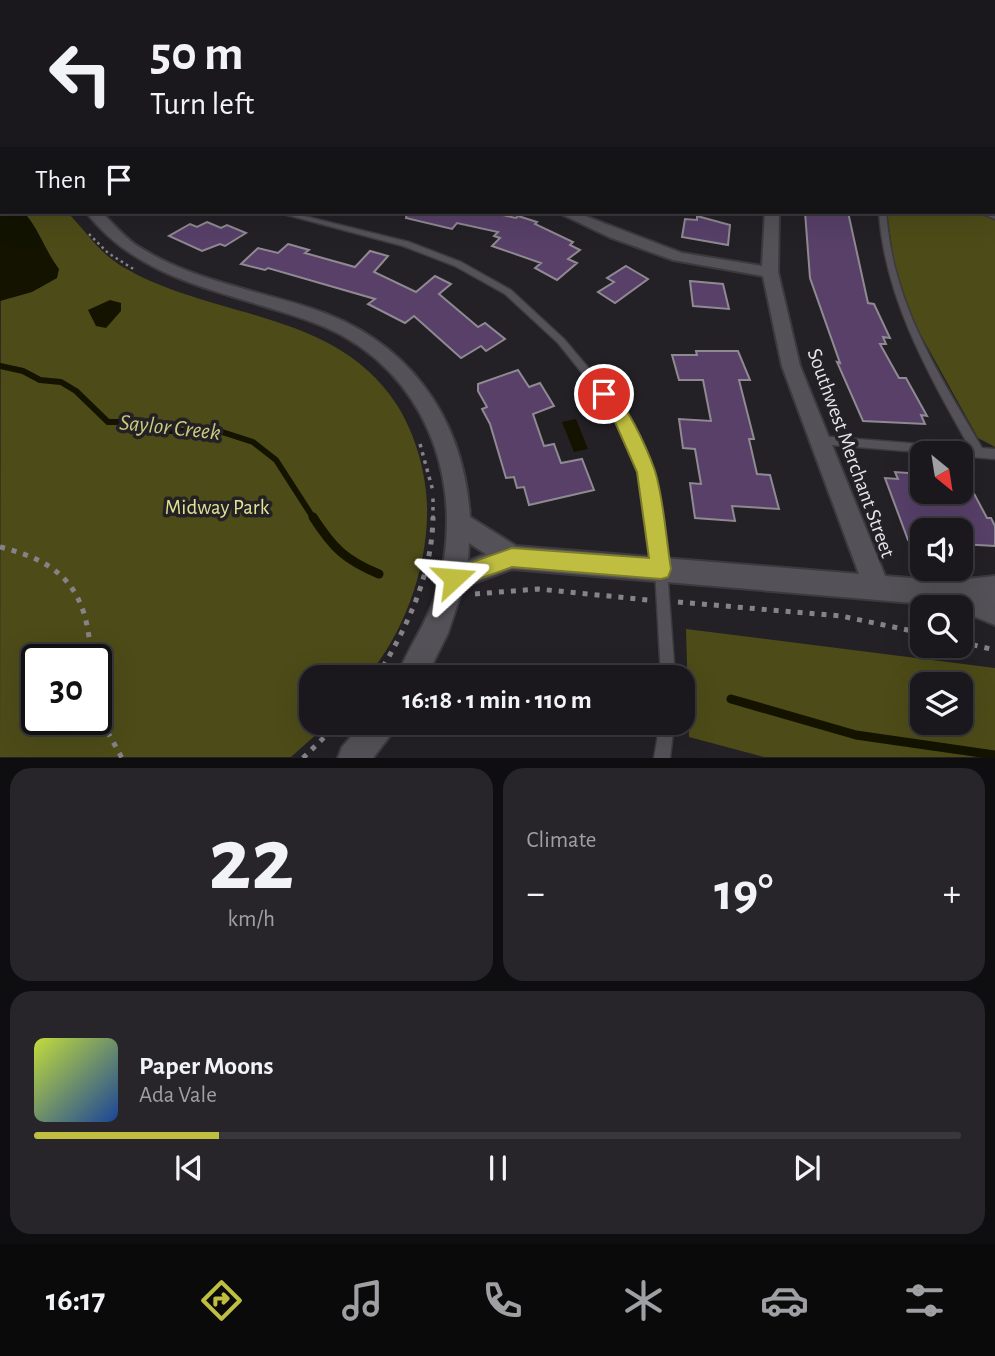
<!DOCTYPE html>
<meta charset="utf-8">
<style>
body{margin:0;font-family:"Alegreya Sans",sans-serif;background:#272529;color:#f1f3f6;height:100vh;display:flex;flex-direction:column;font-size:26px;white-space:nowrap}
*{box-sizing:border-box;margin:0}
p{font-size:23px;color:#9fa0a3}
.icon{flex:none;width:38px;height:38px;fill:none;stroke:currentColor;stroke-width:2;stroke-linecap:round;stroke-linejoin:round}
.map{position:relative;height:758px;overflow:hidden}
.details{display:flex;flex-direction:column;gap:10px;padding:10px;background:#0e0d0f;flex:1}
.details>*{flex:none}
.top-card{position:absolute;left:0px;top:0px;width:996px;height:214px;box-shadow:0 7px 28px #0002,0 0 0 2px #38373b;background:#1a181c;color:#f1f3f6;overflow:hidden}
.needle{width:46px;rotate:150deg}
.fabs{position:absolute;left:910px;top:441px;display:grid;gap:14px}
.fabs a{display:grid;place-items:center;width:63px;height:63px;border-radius:14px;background:#1a181c;box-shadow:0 7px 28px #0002,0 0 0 2px #38373b;font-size:35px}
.speed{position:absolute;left:21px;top:644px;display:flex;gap:14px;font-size:35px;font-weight:700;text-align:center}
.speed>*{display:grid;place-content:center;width:91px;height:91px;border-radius:50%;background:#1a181c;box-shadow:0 7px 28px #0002,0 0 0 2px #38373b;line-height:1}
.speed .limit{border:4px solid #111;border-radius:10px;background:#fff;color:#111}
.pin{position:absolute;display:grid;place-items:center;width:60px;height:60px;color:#fff;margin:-30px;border:4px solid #fff;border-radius:50%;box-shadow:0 2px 7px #0007}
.me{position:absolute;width:77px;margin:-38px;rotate:71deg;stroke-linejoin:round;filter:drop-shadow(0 0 5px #0008)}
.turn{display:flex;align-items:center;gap:24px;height:147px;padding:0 35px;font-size:32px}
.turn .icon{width:91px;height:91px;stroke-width:2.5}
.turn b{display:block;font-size:49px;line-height:60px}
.then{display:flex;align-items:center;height:66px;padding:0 35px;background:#0003;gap:14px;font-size:26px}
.big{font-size:52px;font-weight:600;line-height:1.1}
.details .card{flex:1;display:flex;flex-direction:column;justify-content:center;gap:10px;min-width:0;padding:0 24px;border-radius:21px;background:#272529}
.details .dial{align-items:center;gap:0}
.dial b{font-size:91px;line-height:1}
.song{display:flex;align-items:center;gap:21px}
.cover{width:84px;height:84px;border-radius:10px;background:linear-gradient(135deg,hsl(70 70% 55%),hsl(220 70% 35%))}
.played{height:7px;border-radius:4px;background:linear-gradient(90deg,#bfbe41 20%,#38373b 20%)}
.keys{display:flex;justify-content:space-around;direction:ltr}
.heat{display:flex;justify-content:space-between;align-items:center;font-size:38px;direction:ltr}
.details .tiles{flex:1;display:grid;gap:10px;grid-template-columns:1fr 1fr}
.card:last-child{grid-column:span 2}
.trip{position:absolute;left:299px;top:665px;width:396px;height:70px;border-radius:21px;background:#1a181c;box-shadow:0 7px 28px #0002,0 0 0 2px #38373b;font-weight:600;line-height:70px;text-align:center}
.dock{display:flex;height:112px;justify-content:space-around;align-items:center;background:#0a0a0b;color:#9fa0a3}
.dock .icon{width:49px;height:49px}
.dock .active{color:#bfbe41}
.dock b{font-size:32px;color:#f1f3f6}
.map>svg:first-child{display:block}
</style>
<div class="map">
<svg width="995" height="758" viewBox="0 0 995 758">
<rect width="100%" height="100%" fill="#232026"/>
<!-- built -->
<path fill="#2a232f" d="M246,0H522L507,2Z"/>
<!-- green -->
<g fill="#4d4c18" fill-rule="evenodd">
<path d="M0,0H246L248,2H2L0,72Z"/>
<path d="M1,193L2,212H67C86,231 99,253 123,267C213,320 335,309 397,405C417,437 428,479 427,516C426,572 403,634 367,677H312V723H329L291,757H0ZM37,660H96V719H37Z"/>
<path d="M887,212H974L995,219V447L978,438L913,321L895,270Z"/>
<path d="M686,629L995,668V757H764L689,737ZM961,684V723H922V684Z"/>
</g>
<!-- water -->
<g fill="#131300">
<path d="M0,211L27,216C40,232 46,252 59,269L57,278L32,292L0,301Z"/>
<path d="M110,300L121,303V311L106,328L96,326L88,310Z"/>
<path d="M576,419L588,449L574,452L562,422Z"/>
</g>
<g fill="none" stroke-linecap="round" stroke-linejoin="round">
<!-- stream-far1 -->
<path stroke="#131300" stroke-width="6" d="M0,366L23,371L40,380L61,382L76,391L108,422H130L147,431H219L253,442L276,460L314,519"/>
<!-- stream -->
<g stroke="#131300" stroke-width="9">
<path d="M313,517C333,548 345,560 379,574"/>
<path d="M731,699L856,735L995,755"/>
</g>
</g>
<!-- building -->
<g fill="#584069" stroke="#8f8a92" stroke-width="2">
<path d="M407,212H490L516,218L518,216L537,222L535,224L573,242L570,245L580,250L568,259L577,263L557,280L535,268L541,263L492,246L500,238L494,236L498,232L457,223L452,229L406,218Z"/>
<path d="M805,212H848L868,303L874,304L890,338L883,337L886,344H880L899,378H906L927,416L921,415L925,424L863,421L837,362L840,363L810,278Z"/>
<path d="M697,216L730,225L728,245L682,237L685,219L697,220Z"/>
<path d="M207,222L221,228L227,225L246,233L225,246L220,244L202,251L169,236L190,224L197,227Z"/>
<path d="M288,244L309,250L305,253L355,267L370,251L388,256L374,272L416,292L435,276L451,284L439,294L478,327L485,323L505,339L486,351L481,346L461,358L414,316L405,323L368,304L375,299L268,268L265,270L241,264L258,248L278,253Z"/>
<path d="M626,266L648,279L615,303L598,292L614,282L607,278Z"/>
<path d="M690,281L723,284L729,309L693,306Z"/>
<path d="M696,351H738L750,380H739L754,439H749L757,474L770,475L779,509L732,506L735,521L695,518L690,483L701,484L695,449L683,448L679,419L711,421L703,380H679L672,355H697Z"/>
<path d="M518,370L529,387L540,383L554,406L533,414L544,446L554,444L561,463L582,459L594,490L529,505L524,487L517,488L514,477L506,478L490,424L482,409L487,407L478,391V384Z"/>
<path d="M961,469L987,518H991L995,526V546L961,544V530H922V541L908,540L885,478L898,479L895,472L922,474V492H961Z"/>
</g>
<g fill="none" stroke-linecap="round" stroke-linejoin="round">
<!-- service casing -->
<g stroke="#3d3a3f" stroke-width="3">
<g id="service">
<path d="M255,0H259L260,2H256Z"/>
<path d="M297,0H302L300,2H295Z"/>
<path d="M797,0H801L802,2H798Z"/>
<path d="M831,0L838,2H833Z"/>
<path d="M895,0H899L901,2H896Z"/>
<rect x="994" y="22" width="1" height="2"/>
<rect x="994" y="63" width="1" height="4"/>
<rect x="994" y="119" width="1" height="5"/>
<path d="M276,212H288L409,242L461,262L511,290L564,339L623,409L651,472L667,569L675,677H661L655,569L641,472L615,414L558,343L505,294L455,266L403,246Z"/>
<path d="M879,212H886C888,233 891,254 897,275C914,337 950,393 982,448L995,449V459L961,456V453H930L820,444L816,443L815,440L816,437L820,436L970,448C928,373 885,299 879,212Z"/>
<path d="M978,212H988L995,214V219Z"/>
<path d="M660,723H674L670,758H654Z"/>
</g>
</g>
<!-- minor casing -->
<g stroke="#3d3a3f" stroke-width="4">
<g id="minor">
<rect x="771" y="0" width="8" height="2"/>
<rect x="994" y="83" width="1" height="6"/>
<rect x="994" y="159" width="1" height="9"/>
<rect x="0" y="180" width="2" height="8"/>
<path d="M86,212H101C112,222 123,236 136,245C188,279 251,289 310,308C407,339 464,416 470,517L516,546L859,574L782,366L763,276L673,260L609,237L557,212H575L682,253L762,266L765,212H779L778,272L800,366L885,576L948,581L995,576V625L961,611V607L512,569L463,587L448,633L426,677H397C408,647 428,622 437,591C465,495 434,388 345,337C319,322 288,314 260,305C195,285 130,269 86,212ZM469,543L486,554L468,561Z"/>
<path d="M363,723H397L392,733L373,758H338L342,747Z"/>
</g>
</g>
<!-- tertiary casing -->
<g stroke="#3d3a3f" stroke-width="4">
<g id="tertiary">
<path d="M548,0H565L547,2Z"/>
<rect x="0" y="78" width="2" height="6"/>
</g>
</g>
<!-- path-far3 -->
<g stroke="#868388" stroke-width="2" stroke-dasharray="2 2.5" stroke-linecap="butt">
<path d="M310,2L321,0"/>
<path d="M528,2L539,0"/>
</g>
<!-- path-far2 -->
<path stroke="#868388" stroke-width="2.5" stroke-dasharray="2.5 3.5" stroke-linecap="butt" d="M89,234L108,253L135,270"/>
<!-- path-far1 -->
<g stroke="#868388" stroke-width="3.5" stroke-dasharray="3.5 5" stroke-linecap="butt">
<path d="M420,444L433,491"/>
<path d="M433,519V498"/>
</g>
<!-- path -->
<g stroke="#868388" stroke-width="5" stroke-dasharray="5 7" stroke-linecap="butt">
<path d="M0,547C66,563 88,593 91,660"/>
<path d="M475,594L538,589L648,600"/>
<path d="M678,602L841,616L922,633"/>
<path d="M961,642L995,650"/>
<path d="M377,677C407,627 432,576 433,517"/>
<path d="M96,711L122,758"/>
<path d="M303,758L339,723"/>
</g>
<!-- service -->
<use href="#service" fill="#545158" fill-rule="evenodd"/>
<!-- minor -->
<use href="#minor" fill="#545158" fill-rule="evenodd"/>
<!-- tertiary -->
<use href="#tertiary" fill="#545158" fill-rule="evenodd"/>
</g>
<!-- route -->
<path fill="#bfbe41" stroke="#7c7c2a" stroke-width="2" d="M604,388C624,394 648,451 655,471C664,500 666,539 671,569L668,577L661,579L512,567L454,588L447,585L444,578L447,571L512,548L649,558L637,472L612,415L596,394Z"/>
<g text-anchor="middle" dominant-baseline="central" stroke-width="7" stroke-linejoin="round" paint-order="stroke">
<!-- street labels -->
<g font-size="21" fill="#e7e5e9" stroke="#232026">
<text transform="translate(851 453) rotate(70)">Southwest Merchant Street</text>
</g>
<!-- park labels -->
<g font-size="21" fill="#e2e393" stroke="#232026">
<text x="217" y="507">Midway Park</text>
</g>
<!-- water labels -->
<g font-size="23" font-style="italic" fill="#cacb7c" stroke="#232026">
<text transform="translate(170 428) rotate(6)">Saylor Creek</text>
</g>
</g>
</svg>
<div class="fabs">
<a><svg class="needle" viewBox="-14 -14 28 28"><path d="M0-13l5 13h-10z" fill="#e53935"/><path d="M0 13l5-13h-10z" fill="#9fa0a3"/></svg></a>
<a><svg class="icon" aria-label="sound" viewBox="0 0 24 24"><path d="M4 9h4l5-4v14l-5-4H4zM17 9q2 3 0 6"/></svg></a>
<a><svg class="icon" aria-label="search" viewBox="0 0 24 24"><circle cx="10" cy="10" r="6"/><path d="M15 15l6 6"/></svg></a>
<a><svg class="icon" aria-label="layers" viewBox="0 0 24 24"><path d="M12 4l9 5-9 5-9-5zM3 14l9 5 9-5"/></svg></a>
</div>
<div class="speed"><div class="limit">30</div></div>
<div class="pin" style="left:604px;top:394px;background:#d93025"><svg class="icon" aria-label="arrive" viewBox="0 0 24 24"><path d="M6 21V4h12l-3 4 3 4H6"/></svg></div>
<svg class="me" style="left:454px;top:578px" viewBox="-20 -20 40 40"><path d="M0-17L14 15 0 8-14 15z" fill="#bfbe41" stroke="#fff" stroke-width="4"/></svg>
<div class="trip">16:18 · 1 min · 110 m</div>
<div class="top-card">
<div class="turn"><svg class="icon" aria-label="left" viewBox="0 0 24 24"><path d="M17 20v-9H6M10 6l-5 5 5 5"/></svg><div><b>50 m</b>Turn left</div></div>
<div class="then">Then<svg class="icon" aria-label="arrive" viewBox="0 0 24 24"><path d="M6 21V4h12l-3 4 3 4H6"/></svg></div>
</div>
</div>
<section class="details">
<div class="tiles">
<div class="card dial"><b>22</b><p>km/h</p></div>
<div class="card"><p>Climate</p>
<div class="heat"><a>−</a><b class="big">19°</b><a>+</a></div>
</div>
<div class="card">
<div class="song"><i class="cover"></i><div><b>Paper Moons</b><p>Ada Vale</p></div></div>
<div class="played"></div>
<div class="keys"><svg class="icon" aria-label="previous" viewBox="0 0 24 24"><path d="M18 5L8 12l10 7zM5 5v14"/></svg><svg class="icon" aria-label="pause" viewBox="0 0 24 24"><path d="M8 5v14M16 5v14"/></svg><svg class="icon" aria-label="next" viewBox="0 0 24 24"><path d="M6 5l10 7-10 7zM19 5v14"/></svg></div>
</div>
</div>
</section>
<nav class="dock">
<b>16:17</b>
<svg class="icon active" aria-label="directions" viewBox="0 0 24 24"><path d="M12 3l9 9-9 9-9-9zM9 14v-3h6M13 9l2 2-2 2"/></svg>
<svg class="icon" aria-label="music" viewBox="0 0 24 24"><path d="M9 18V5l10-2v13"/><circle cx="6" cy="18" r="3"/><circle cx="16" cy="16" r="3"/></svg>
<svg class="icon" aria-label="phone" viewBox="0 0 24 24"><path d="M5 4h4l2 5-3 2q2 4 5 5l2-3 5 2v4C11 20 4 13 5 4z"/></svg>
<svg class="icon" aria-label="climate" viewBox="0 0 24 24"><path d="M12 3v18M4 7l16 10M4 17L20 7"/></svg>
<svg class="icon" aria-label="car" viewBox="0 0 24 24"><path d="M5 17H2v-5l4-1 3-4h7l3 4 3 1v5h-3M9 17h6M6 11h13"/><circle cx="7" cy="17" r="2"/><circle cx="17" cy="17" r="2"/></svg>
<svg class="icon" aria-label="filters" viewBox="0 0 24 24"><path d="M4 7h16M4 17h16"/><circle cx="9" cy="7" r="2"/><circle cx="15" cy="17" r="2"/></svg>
</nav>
